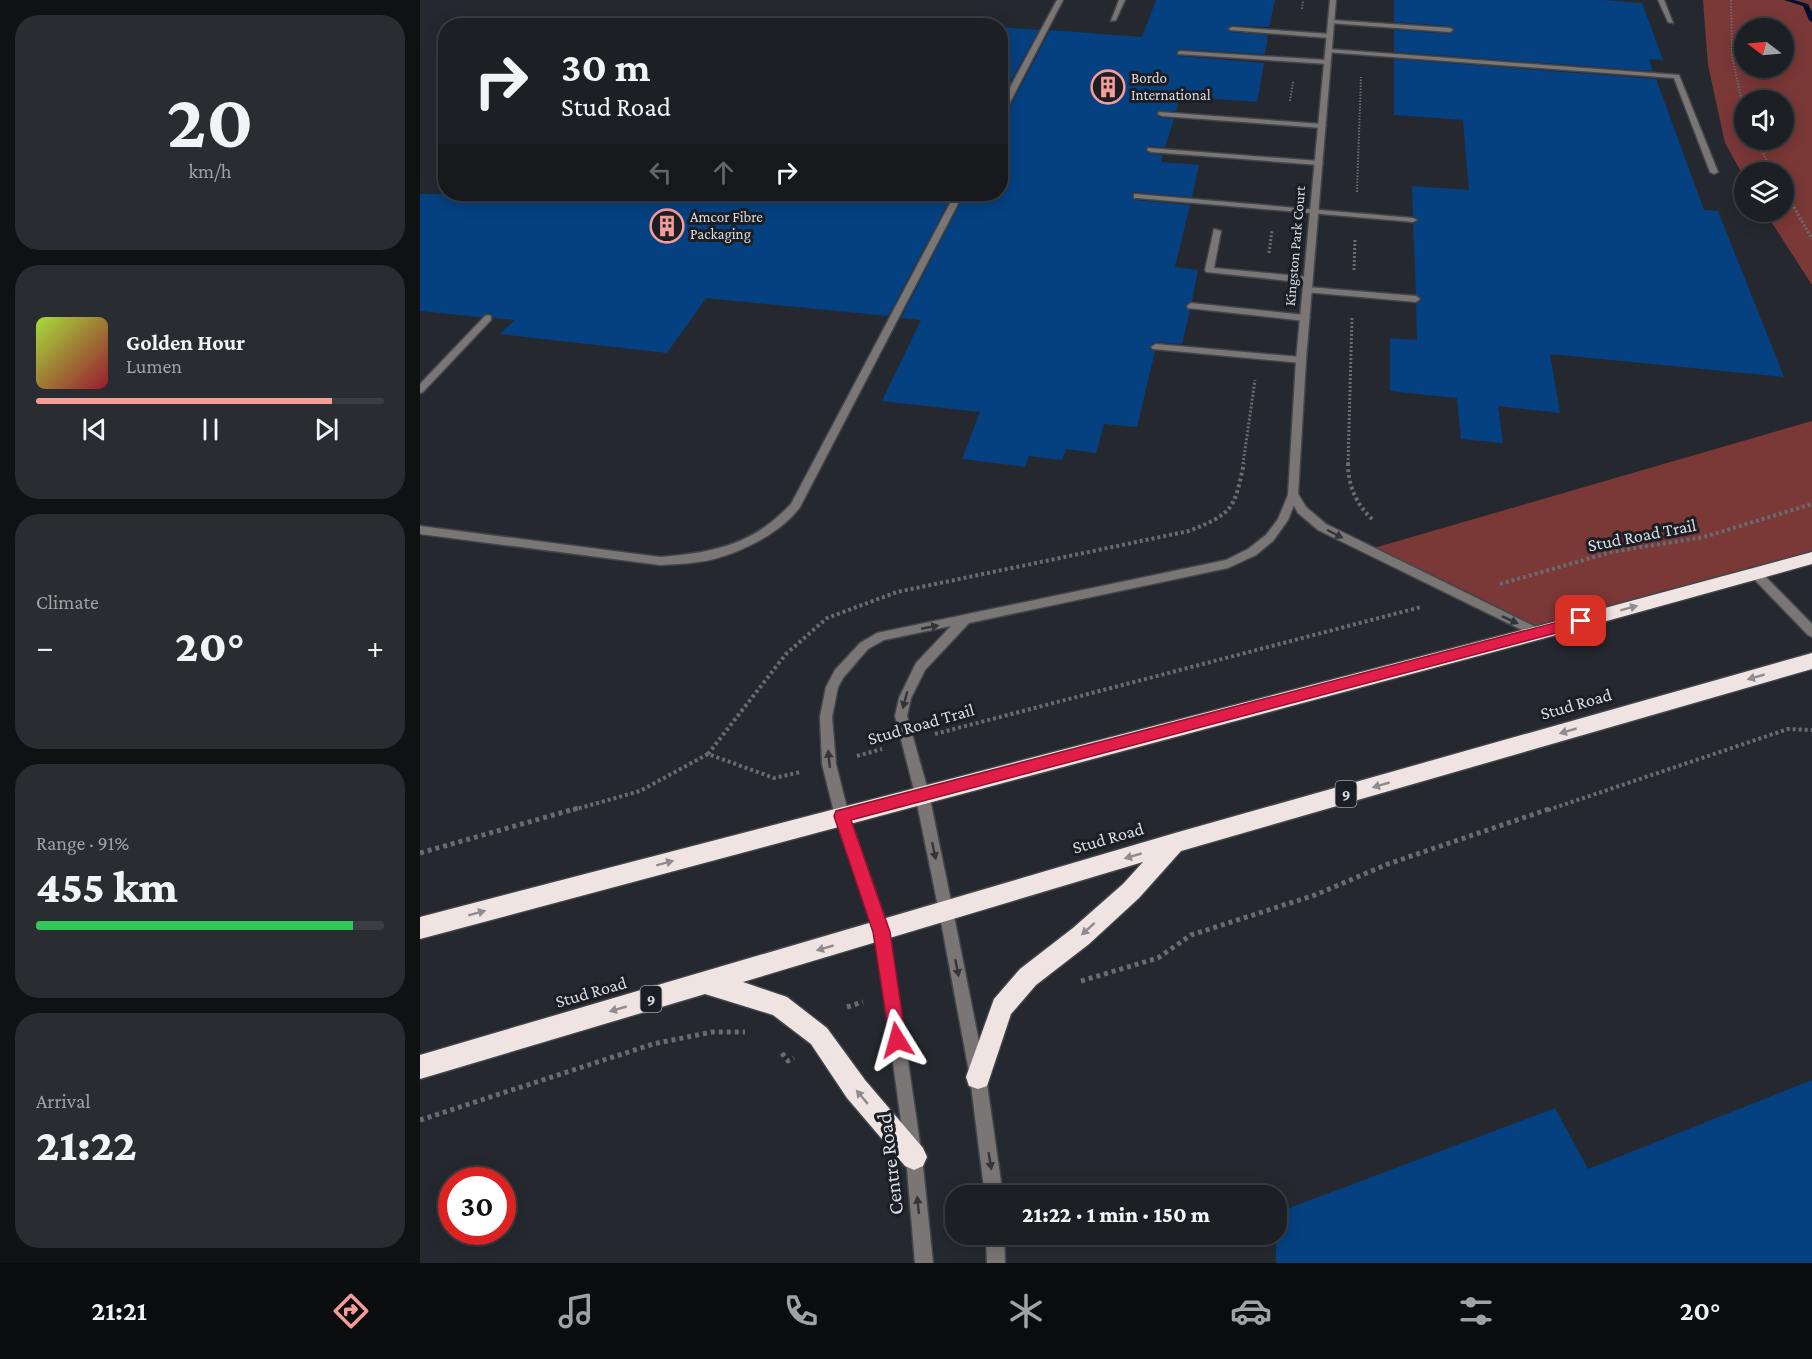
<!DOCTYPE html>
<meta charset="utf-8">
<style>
body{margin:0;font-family:"Crimson Pro",serif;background:#292c30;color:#f1f3f6;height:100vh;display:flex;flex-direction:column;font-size:22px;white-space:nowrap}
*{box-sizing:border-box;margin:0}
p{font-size:20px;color:#a0a2a6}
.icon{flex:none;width:33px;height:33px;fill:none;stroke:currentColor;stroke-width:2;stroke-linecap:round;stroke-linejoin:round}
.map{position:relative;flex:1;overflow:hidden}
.sheet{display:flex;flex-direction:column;gap:15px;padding:15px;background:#0f1113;width:420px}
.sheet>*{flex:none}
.banner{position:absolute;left:18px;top:18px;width:570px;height:183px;border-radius:24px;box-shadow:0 3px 15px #0003,0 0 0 2px #3a3d41;background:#1c1f23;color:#f1f3f6;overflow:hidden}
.needle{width:39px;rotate:286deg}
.buttons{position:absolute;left:1314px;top:18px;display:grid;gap:12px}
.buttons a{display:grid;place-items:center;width:60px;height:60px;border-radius:50%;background:#1c1f23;box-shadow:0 3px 15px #0003,0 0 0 2px #3a3d41;font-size:30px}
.speed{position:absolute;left:18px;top:1167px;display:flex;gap:12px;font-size:30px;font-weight:700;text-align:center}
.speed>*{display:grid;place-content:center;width:78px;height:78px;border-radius:50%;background:#1c1f23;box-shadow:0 3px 15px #0003,0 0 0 2px #3a3d41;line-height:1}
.speed .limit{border:9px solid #d22;background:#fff;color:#111}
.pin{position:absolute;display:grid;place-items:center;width:51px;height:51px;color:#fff;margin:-26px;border-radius:12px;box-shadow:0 3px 9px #0006}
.me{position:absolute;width:66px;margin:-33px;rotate:352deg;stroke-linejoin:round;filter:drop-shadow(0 0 4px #0008)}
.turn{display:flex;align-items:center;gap:21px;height:126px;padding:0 24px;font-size:27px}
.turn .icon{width:78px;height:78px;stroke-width:2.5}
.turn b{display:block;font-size:42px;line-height:51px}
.lanes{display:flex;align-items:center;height:57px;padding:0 24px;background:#0003;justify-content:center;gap:30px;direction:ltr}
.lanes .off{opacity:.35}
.big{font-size:45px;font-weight:800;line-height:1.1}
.sheet .widget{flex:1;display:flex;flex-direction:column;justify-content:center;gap:9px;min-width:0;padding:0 21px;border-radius:24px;background:#292c30}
.sheet .dial{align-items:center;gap:0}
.dial b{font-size:78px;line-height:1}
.song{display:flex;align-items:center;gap:18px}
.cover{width:72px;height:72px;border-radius:9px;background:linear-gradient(135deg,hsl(80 70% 55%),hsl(350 70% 35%))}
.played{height:6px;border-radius:3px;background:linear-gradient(90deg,#f59b98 85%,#3a3d41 85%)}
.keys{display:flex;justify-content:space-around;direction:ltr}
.heat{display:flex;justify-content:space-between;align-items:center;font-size:33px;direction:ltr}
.charge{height:9px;border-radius:4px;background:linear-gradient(90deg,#34c759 91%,#3a3d41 0)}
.trip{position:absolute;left:525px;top:1185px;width:342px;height:60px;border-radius:24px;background:#1c1f23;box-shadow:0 3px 15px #0003,0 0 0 2px #3a3d41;font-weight:800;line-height:60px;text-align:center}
.tab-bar{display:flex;height:96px;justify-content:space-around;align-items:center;background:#0b0c0e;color:#a0a2a6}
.tab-bar .icon{width:42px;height:42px}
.tab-bar .active{color:#f59b98}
.tab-bar b{font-size:27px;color:#f1f3f6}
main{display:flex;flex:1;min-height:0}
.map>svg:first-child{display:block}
</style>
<main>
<section class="sheet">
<div class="widget dial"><b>20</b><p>km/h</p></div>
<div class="widget">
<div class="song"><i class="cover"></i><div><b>Golden Hour</b><p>Lumen</p></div></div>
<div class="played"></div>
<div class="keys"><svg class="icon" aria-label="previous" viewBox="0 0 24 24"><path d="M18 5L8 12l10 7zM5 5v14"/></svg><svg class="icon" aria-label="pause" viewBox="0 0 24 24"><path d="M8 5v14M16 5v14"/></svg><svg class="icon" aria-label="next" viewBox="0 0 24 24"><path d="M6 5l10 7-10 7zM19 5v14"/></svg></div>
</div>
<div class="widget"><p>Climate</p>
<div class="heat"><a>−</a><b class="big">20°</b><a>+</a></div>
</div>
<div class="widget"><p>Range · 91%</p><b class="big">455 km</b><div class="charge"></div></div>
<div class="widget"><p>Arrival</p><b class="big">21:22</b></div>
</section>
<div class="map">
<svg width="1392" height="1263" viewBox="0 0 1392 1263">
<rect width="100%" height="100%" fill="#25292f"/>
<!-- green -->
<g fill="#7a3837" fill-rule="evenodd">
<path d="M1283,0H1392V285L1345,212H1364V172H1324V177L1305,143L1288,65ZM1324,28H1364V68H1324ZM1324,100H1364V140H1324Z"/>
<path d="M1392,421V558L1118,633L947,550Z"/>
</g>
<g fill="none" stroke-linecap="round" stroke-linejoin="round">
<!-- stream -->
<path fill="#001031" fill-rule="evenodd" d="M1364,0H1374L1388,4L1392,12V22L1389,20L1383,6Z"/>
</g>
<!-- building -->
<g fill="#054080">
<path d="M736,0H855L849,27L812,25L807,29L810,32L848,35L845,54L760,49L756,52L758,56L844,63L837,102L760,96L756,111H737L736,115L741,118L754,119L745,147L728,146L725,151L731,154L743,155L741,162L779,165L772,197L714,192L712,194L714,200L770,205L755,267L778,270L772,301L765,305L770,310L762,344L737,342L730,345L729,349L735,351L717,427L684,424L676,453L646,449L642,460L609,456L605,467L542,459L560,412L462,401L501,320L481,318L545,194H580V118L586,115L630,30L722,37Z"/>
<path d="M974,0H1183L1222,3L1243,60L1229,59L1233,71L974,52V30L1030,34L1035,31L1030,26L974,22Z"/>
<path d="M580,27L619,30L580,100Z"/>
<path d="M974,59L1236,79L1284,210L1298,211L1364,377L1130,354L1140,413L1078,406L1083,443L1041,439L1037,398L970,391V338L997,340L996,304L1002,299L996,294L993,224L999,219L993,216L992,186L1049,190L1043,120L974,115Z"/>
<path d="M0,194H533L468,316L286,298L247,353L79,334L95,320L73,318V315L69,313L61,317L0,311Z"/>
<path d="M1392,1080V1263H856V1213L1135,1108L1168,1169Z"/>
</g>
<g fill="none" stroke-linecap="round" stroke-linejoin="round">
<!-- lane casing -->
<g stroke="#42464b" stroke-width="3">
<g id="lane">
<path d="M637,0H643L584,114L580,116V106Z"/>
<path d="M699,0H705L696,20L691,21Z"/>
<path d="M1238,0H1244L1253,23L1248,22Z"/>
<path d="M911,20L1030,28L1033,30L1030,32L909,23L908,22Z"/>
<path d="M812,27L909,34L912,36L909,38L810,30L809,29Z"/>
<path d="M908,49L1259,75L1298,172L1294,174L1290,172L1254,78L906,52L905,51Z"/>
<path d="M760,51L907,60L910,62L907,64L758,54V52Z"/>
<path d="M739,112L902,124L906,126L902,128L742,116L738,114Z"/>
<path d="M728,148L899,161L903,163L899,165L731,152L727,150Z"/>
<path d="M535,194H543L380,507C360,535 311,558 278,562C265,564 253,564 240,565L0,534V526L240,557C277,554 315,549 346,526C355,520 363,512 371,504Z"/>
<path d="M714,194L993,218L997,220L993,222L717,198H714Z"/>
<path d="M794,229L801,231L794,268L888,277L892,280L888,283L786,272L785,270Z"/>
<path d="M888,287L996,296L1000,299L996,302L885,292V288Z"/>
<path d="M771,303L885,315L890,318L885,321L768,308L767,306Z"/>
<path d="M68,315L71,316V320L3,392L0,393V384L65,316Z"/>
<path d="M736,344L881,357L886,360L881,363L733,349L731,347Z"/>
<path d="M873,491L877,492L886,507L906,524L1122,630L1124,633L1122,636H1114L898,530L878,513L868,495Z"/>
<path d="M1335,569L1339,570L1392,624V637L1388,635L1331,576L1329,573Z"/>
</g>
</g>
<!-- street casing -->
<g stroke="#42464b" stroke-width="3">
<g id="street">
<path d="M910,0H916L886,360L878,495L868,520L853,541L836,555L808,568L549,623L505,670L491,698L487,716L509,794L533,911L566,1077L583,1196H565L550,1077L519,911L495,794L475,716L479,698L496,663L531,626L464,640L448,649L423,678L418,687L412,717L416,764L429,816L469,932L502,1157L513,1263H495L486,1157L455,932L415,816L402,764L400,717L406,687L415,670L440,643L457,633L806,560L828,549L846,535L858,519L868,495L876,360Z"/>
<path d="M566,1234H584L585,1263H567Z"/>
</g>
</g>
<!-- highway casing -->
<g stroke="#42464b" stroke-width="3">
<g id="highway">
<path d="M1392,552V564L1118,640L0,939V917L1118,626Z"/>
<path d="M1392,653V669L761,851L719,898L669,944L616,985L591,1014L567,1086L558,1089L549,1086L546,1077L574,999L600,969L653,928L703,884L723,862L323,982L367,997L407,1028L445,1080L503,1148L507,1157L503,1166L494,1170L485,1166L427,1098L391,1044L353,1015L285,994L0,1079V1055L755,833Z"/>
</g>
</g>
<!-- path-far3 -->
<g stroke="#686c71" stroke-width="2" stroke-dasharray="1.5 1.5" stroke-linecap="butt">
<path d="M1311,0L1312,56L1324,111"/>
<path d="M882,9L883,0"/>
<path d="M870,101L873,82"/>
<path d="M1336,140L1353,172"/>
<path d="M1364,190L1370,201"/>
<path d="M937,192L941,77"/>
</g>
<!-- path-far2 -->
<g stroke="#686c71" stroke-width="3" stroke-dasharray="2 2" stroke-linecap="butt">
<path d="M1370,200L1392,239"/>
<path d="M849,253L852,231"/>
<path d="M934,270L935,239"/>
<path d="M823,464L835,380"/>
<path d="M928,464L932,317"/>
</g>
<!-- path-far1 -->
<g stroke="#686c71" stroke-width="4" stroke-dasharray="3 3" stroke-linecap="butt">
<path d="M928,463C928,486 936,504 953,520"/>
<path d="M1080,584L1192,552L1284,537L1392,504"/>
<path d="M515,734L1001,607"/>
<path d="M288,754L366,654L407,618L477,592L769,531C814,513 814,509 824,463"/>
<path d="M437,756L462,749"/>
<path d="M153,810L220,791L288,754L354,778L381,772"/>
<path d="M1128,810L1368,729L1392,730"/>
</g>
<!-- path -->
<g stroke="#686c71" stroke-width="5" stroke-dasharray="4 4" stroke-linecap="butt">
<path d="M0,853L158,808"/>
<path d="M661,981L738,958L771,935L895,895L968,864L1132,808"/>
<path d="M427,1007L443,1002"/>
<path d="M362,1053L368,1061L374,1058"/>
<path d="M0,1120L233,1044L292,1032H325"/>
</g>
<!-- lane -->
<use href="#lane" fill="#7b7676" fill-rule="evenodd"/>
<!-- street -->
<use href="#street" fill="#7b7676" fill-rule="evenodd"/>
<!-- highway -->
<use href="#highway" fill="#f0e4e3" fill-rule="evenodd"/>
</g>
<!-- one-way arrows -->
<defs><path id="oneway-solid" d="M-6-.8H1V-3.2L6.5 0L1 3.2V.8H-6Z" transform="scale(1.5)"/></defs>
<g fill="#333539">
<use href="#oneway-solid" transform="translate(915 534) rotate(28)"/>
<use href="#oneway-solid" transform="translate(1090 620) rotate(25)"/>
<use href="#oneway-solid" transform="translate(510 627) rotate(-11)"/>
<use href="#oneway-solid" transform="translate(485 700) rotate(105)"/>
<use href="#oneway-solid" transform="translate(409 759) rotate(-96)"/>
<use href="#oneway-solid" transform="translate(514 851) rotate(78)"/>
<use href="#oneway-solid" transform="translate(537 968) rotate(79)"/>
<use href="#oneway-solid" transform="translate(570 1161) rotate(81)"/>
<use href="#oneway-solid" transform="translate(498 1205) rotate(-96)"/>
</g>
<g fill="#908b8e">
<use href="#oneway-solid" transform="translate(1209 608) rotate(-15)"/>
<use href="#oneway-solid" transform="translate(1336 677) rotate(164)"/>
<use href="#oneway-solid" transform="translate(1148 731) rotate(164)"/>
<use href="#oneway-solid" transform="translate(961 785) rotate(164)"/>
<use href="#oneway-solid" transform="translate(713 856) rotate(164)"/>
<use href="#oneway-solid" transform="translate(245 863) rotate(-15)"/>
<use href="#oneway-solid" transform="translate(57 913) rotate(-15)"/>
<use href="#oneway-solid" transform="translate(668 929) rotate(138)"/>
<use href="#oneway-solid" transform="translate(405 948) rotate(164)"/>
<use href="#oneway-solid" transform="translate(198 1009) rotate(164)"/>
<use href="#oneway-solid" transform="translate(442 1097) rotate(-130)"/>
</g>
<!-- route -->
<path fill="#e11d48" stroke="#92132f" stroke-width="1.5" d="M1161,616L1168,621L1166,625L431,820L470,932L486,1040L484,1047L477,1049L471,1047L453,932L414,816L416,811Z"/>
<!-- icons -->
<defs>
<g id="building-ring" transform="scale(1.725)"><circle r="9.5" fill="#1b1f25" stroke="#f59b98" stroke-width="1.5"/><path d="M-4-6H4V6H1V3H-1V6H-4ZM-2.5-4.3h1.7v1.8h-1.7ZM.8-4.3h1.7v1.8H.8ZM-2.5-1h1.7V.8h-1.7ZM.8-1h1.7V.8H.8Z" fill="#f59b98"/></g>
</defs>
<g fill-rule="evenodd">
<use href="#building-ring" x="688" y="87"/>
<use href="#building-ring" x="247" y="226"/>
</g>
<g text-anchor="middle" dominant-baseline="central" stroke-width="6" stroke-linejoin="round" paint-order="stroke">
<!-- far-poi labels -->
<g font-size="15" fill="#d9dce0" stroke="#1b1f25" text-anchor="start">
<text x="711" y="78">Bordo<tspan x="711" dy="17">International</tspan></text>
<text x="270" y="217">Amcor Fibre<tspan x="270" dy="17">Packaging</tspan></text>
</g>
<!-- far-street labels -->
<g font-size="15" fill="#d9dce0" stroke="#1b1f25">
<text transform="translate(875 246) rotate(-85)">Kingston Park Court</text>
</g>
<!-- shield labels -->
<g fill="#1b1f25" stroke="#a0a3a8" stroke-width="1.5">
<rect x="915.5" y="781" width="21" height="26" rx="4.5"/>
<rect x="220.5" y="986" width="21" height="26" rx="4.5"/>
</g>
<g font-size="16" font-weight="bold" fill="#d9dce0">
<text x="926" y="794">9</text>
<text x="231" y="999">9</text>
</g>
<!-- street labels -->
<g font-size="18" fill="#d9dce0" stroke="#1b1f25">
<text transform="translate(1222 535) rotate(-11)">Stud Road Trail</text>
<text transform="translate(1156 704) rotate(-16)">Stud Road</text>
<text transform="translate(501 724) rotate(-16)">Stud Road Trail</text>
<text transform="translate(688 838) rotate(-16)">Stud Road</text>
<text transform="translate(171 992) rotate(-16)">Stud Road</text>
</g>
<!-- near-street labels -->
<g font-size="21" fill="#d9dce0" stroke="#1b1f25">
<text transform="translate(470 1164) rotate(-97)">Centre Road</text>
</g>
</g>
</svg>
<div class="buttons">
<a><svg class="needle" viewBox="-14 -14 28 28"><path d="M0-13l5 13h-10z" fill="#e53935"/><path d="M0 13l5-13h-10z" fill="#a0a2a6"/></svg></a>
<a><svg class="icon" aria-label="sound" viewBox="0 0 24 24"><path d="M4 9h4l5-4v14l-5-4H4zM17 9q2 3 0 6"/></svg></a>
<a><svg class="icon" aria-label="layers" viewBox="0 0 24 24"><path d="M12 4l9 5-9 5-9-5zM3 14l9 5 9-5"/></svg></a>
</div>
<div class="speed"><div class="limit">30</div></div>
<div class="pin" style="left:1161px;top:621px;background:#d93025"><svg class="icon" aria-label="arrive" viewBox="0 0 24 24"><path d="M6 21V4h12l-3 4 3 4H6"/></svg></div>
<svg class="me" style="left:477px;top:1040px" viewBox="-20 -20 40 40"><path d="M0-17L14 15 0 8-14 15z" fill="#e11d48" stroke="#fff" stroke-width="4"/></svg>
<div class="trip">21:22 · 1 min · 150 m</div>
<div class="banner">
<div class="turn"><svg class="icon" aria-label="right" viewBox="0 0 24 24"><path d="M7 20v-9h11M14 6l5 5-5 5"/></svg><div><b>30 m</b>Stud Road</div></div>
<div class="lanes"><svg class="icon off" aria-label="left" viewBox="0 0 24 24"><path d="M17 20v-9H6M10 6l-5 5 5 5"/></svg><svg class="icon off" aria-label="ahead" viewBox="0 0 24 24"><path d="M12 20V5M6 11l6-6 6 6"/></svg><svg class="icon" aria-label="right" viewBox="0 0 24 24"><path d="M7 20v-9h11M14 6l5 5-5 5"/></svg></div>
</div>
</div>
</main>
<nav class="tab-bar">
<b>21:21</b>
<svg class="icon active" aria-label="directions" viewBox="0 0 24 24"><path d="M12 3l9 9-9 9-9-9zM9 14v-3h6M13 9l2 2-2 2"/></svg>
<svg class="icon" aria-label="music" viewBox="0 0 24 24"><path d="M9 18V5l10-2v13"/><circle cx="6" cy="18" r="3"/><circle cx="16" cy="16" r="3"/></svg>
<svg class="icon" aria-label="phone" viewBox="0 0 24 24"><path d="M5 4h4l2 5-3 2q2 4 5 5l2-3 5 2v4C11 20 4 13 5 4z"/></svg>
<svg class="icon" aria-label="climate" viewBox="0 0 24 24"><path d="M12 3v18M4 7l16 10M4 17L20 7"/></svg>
<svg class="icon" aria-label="car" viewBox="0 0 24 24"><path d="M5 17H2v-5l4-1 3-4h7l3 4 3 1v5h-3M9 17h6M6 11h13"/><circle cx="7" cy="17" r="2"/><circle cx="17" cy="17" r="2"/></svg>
<svg class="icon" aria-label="filters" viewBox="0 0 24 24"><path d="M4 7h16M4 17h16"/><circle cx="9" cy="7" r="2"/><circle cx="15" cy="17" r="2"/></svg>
<b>20°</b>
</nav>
